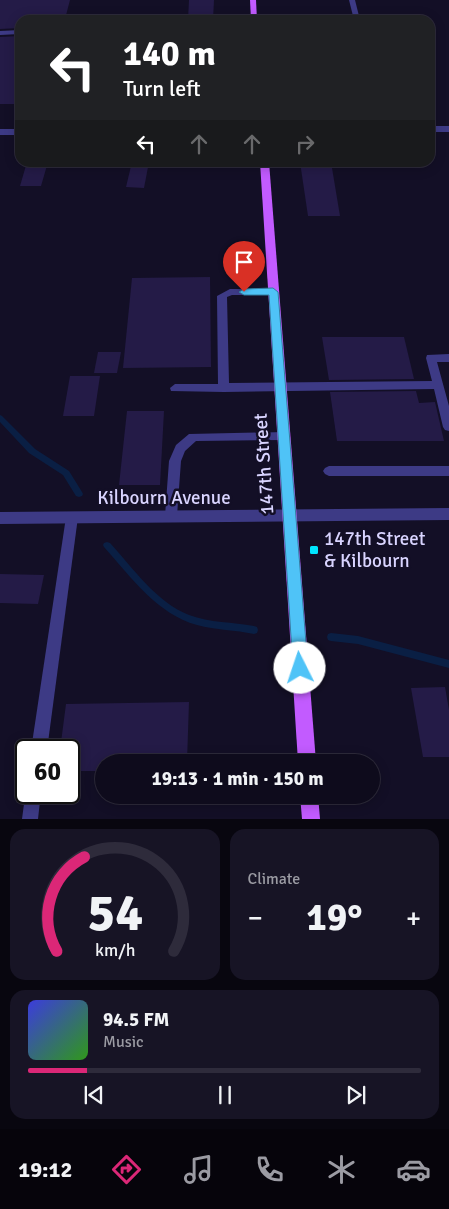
<!DOCTYPE html>
<meta charset="utf-8">
<style>
body{margin:0;font-family:Signika,sans-serif;background:#171425;color:#f1f3f6;height:100vh;display:flex;flex-direction:column;font-size:19px;white-space:nowrap}
*{box-sizing:border-box;margin:0}
p{font-size:16px;color:#9b9ba3}
.icon{flex:none;width:28px;height:28px;fill:none;stroke:currentColor;stroke-width:2;stroke-linecap:round;stroke-linejoin:round}
.map{position:relative;height:819px;overflow:hidden}
.details{display:flex;flex-direction:column;gap:10px;padding:10px;background:#08060f;flex:1}
.details>*{flex:none}
.top-card{position:absolute;left:15px;top:15px;width:420px;height:152px;border-radius:15px;box-shadow:0 2px 12px #0003,0 0 0 1px #2e2b3b;background:#202124;color:#fff;overflow:hidden}
.speed{position:absolute;left:15px;top:739px;display:flex;gap:10px;font-size:25px;font-weight:700;text-align:center}
.speed>*{display:grid;place-content:center;width:65px;height:65px;border-radius:50%;background:#0e0b1c;box-shadow:0 2px 12px #0003,0 0 0 1px #2e2b3b;line-height:1}
.speed .limit{border:2px solid #111;border-radius:8px;background:#fff;color:#111}
.pin{position:absolute;display:grid;place-items:center;width:42px;height:42px;color:#fff;margin:-51px -21px;border-radius:50% 50% 50% 0;rotate:-45deg;box-shadow:0 0 5px #0007}
.pin .icon{rotate:45deg}
.me{position:absolute;width:55px;margin:-28px;rotate:356deg;stroke-linejoin:round;filter:drop-shadow(0 0 4px #0008)}
.turn{display:flex;align-items:center;gap:18px;height:105px;padding:0 25px;font-size:22px}
.turn .icon{width:65px;height:65px;stroke-width:2.5}
.turn b{display:block;font-size:35px;line-height:42px}
.lanes{display:flex;align-items:center;height:48px;padding:0 25px;background:#0003;justify-content:center;gap:25px;direction:ltr}
.lanes .off{opacity:.35}
.big{font-size:38px;font-weight:800;line-height:1.1}
.details .card{flex:1;display:flex;flex-direction:column;justify-content:center;gap:8px;min-width:0;padding:0 18px;border-radius:15px;background:#171425}
.details .dial{align-items:center;gap:0}
.dial svg{height:130px;overflow:visible;fill:none;stroke:#2e2b3b;stroke-width:7;stroke-linecap:round;text-anchor:middle}
.dial text{fill:#f1f3f6;stroke:none}
.song{display:flex;align-items:center;gap:15px}
.cover{width:60px;height:60px;border-radius:8px;background:linear-gradient(135deg,hsl(240 70% 55%),hsl(110 70% 35%))}
.played{height:5px;border-radius:2px;background:linear-gradient(90deg,#db2777 15%,#2e2b3b 15%)}
.keys{display:flex;justify-content:space-around;direction:ltr}
.heat{display:flex;justify-content:space-between;align-items:center;font-size:28px;direction:ltr}
.details .tiles{flex:1;display:grid;gap:10px;grid-template-columns:1fr 1fr}
.card:last-child{grid-column:span 2}
.trip{position:absolute;left:95px;top:754px;width:285px;height:50px;border-radius:25px;background:#0e0b1c;box-shadow:0 2px 12px #0003,0 0 0 1px #2e2b3b;font-weight:800;line-height:50px;text-align:center}
.tab-bar{display:flex;height:80px;justify-content:space-around;align-items:center;background:#06040b;color:#9b9ba3}
.tab-bar .icon{width:35px;height:35px}
.tab-bar .active{color:#db2777}
.tab-bar b{font-size:22px;color:#f1f3f6}
.map>svg:first-child{display:block}
</style>
<div class="map">
<svg width="449" height="819" viewBox="0 0 449 819">
<rect width="100%" height="100%" fill="#130f26"/>
<g fill="none" stroke-linecap="round" stroke-linejoin="round">
<!-- stream -->
<g fill="#0a1f44" fill-rule="evenodd">
<path d="M0,415L2,416L35,449L69,471L82,492L83,494L82,496L79,497L76,496L63,475L29,453L0,422Z"/>
<path d="M107,542L110,543C133,568 156,602 189,615C210,623 233,622 254,626L257,627L258,630L257,633L254,634C235,630 216,630 197,625C157,614 131,577 104,547L103,545L104,543Z"/>
<path d="M331,633L358,636L449,660V668L358,644L331,641L328,640L327,637L328,634Z"/>
</g>
</g>
<!-- building -->
<g fill="#241b47">
<path d="M0,0H70L65,19L20,20V28L0,29Z"/>
<path d="M189,0H214L213,20H188Z"/>
<path d="M20,36V104H0V37Z"/>
<path d="M27,162H48L41,186H20Z"/>
<path d="M132,162H149L144,188L126,187Z"/>
<path d="M300,162H331L340,216H308Z"/>
<path d="M210,277L211,367L123,368L132,278Z"/>
<path d="M322,337H404L414,379L329,380Z"/>
<path d="M98,352H121L117,373H94Z"/>
<path d="M70,376H100L94,416H63Z"/>
<path d="M416,391L419,403L435,402L444,441H337L330,392Z"/>
<path d="M127,411H164L160,485H119Z"/>
<path d="M0,574L44,575L38,604L0,603Z"/>
<path d="M445,687L449,710V757H423L411,688Z"/>
<path d="M189,702L187,762H104V771H69V750H60L66,704Z"/>
</g>
<g fill="none" stroke-linecap="round" stroke-linejoin="round">
<!-- lane -->
<g fill="#3d3a85" fill-rule="evenodd">
<path d="M349,0H355L360,20H354Z"/>
<path d="M230,289H273L278,292L273,295H232L227,297L229,383L432,381L426,358L427,355L449,354V362H437L449,406V431L445,430L443,427L434,389L224,392L171,391L170,388L175,384H218L217,296Z"/>
<path d="M284,432L288,433L290,436L288,439L284,440L196,441L185,451L181,461L177,516L175,520L171,521L167,520L165,516L169,461L176,445L189,434Z"/>
<path d="M329,466H449V476H329L325,474L323,471L325,468Z"/>
<path d="M72,512L76,513L78,517L47,750H31L66,517L68,513Z"/>
<path d="M26,789V792H41L38,819H22Z"/>
</g>
<!-- street -->
<g fill="#3d3a85" fill-rule="evenodd">
<path d="M20,30V34L0,35V31Z"/>
<rect x="430" y="126" width="19" height="6"/>
<rect x="0" y="129" width="20" height="6"/>
<path d="M449,508V520L0,524V512Z"/>
</g>
<!-- primary -->
<g fill="#c25bff" fill-rule="evenodd">
<path d="M250,0H256L257,20H251Z"/>
<path d="M260,162H269L316,762H298Z"/>
<path d="M300,795H318L320,819H302Z"/>
</g>
</g>
<!-- route -->
<path fill="#4fc3f7" stroke="#337fa1" d="M273,288L278,292L308,668L305,672L300,674L295,672L293,668L269,295H244L239,292L244,289Z"/>
<!-- markers -->
<rect fill="#00e5ff" stroke="#130f26" stroke-width="2" x="309" y="545" width="10" height="10" rx="2.5"/>
<g text-anchor="middle" dominant-baseline="central" stroke-width="5" stroke-linejoin="round" paint-order="stroke">
<!-- street labels -->
<g font-size="19" fill="#d9d4ff" stroke="#130f26">
<text transform="translate(264 464) rotate(-94)">147th Street</text>
<text x="164" y="498">Kilbourn Avenue</text>
</g>
<!-- poi labels -->
<g font-size="19" fill="#d9d4ff" stroke="#130f26" text-anchor="start">
<text x="324" y="539">147th Street<tspan x="324" dy="22">&amp; Kilbourn</tspan></text>
</g>
</g>
</svg>
<div class="speed"><div class="limit">60</div></div>
<div class="pin" style="left:244px;top:292px;background:#d93025"><svg class="icon" aria-label="arrive" viewBox="0 0 24 24"><path d="M6 21V4h12l-3 4 3 4H6"/></svg></div>
<svg class="me" style="left:300px;top:668px" viewBox="-20 -20 40 40"><circle r="19" fill="#fff"/><path d="M0-13L10 11 0 6-10 11z" fill="#4fc3f7"/></svg>
<div class="trip">19:13 · 1 min · 150 m</div>
<div class="top-card">
<div class="turn"><svg class="icon" aria-label="left" viewBox="0 0 24 24"><path d="M17 20v-9H6M10 6l-5 5 5 5"/></svg><div><b>140 m</b>Turn left</div></div>
<div class="lanes"><svg class="icon" aria-label="left" viewBox="0 0 24 24"><path d="M17 20v-9H6M10 6l-5 5 5 5"/></svg><svg class="icon off" aria-label="ahead" viewBox="0 0 24 24"><path d="M12 20V5M6 11l6-6 6 6"/></svg><svg class="icon off" aria-label="ahead" viewBox="0 0 24 24"><path d="M12 20V5M6 11l6-6 6 6"/></svg><svg class="icon off" aria-label="right" viewBox="0 0 24 24"><path d="M7 20v-9h11M14 6l5 5-5 5"/></svg></div>
</div>
</div>
<section class="details">
<div class="tiles">
<div class="card dial"><svg viewBox="0 0 100 80">
<path d="M14 69A42 42 0 1 1 86 69"/>
<path d="M14 69A42 42 0 0 1 31 11" stroke="#db2777"/>
<text x="50" y="56" font-size="32" font-weight="700">54</text>
<text x="50" y="72" font-size="11">km/h</text>
</svg></div>
<div class="card"><p>Climate</p>
<div class="heat"><a>−</a><b class="big">19°</b><a>+</a></div>
</div>
<div class="card">
<div class="song"><i class="cover"></i><div><b>94.5 FM</b><p>Music</p></div></div>
<div class="played"></div>
<div class="keys"><svg class="icon" aria-label="previous" viewBox="0 0 24 24"><path d="M18 5L8 12l10 7zM5 5v14"/></svg><svg class="icon" aria-label="pause" viewBox="0 0 24 24"><path d="M8 5v14M16 5v14"/></svg><svg class="icon" aria-label="next" viewBox="0 0 24 24"><path d="M6 5l10 7-10 7zM19 5v14"/></svg></div>
</div>
</div>
</section>
<nav class="tab-bar">
<b>19:12</b>
<svg class="icon active" aria-label="directions" viewBox="0 0 24 24"><path d="M12 3l9 9-9 9-9-9zM9 14v-3h6M13 9l2 2-2 2"/></svg>
<svg class="icon" aria-label="music" viewBox="0 0 24 24"><path d="M9 18V5l10-2v13"/><circle cx="6" cy="18" r="3"/><circle cx="16" cy="16" r="3"/></svg>
<svg class="icon" aria-label="phone" viewBox="0 0 24 24"><path d="M5 4h4l2 5-3 2q2 4 5 5l2-3 5 2v4C11 20 4 13 5 4z"/></svg>
<svg class="icon" aria-label="climate" viewBox="0 0 24 24"><path d="M12 3v18M4 7l16 10M4 17L20 7"/></svg>
<svg class="icon" aria-label="car" viewBox="0 0 24 24"><path d="M5 17H2v-5l4-1 3-4h7l3 4 3 1v5h-3M9 17h6M6 11h13"/><circle cx="7" cy="17" r="2"/><circle cx="17" cy="17" r="2"/></svg>
</nav>
